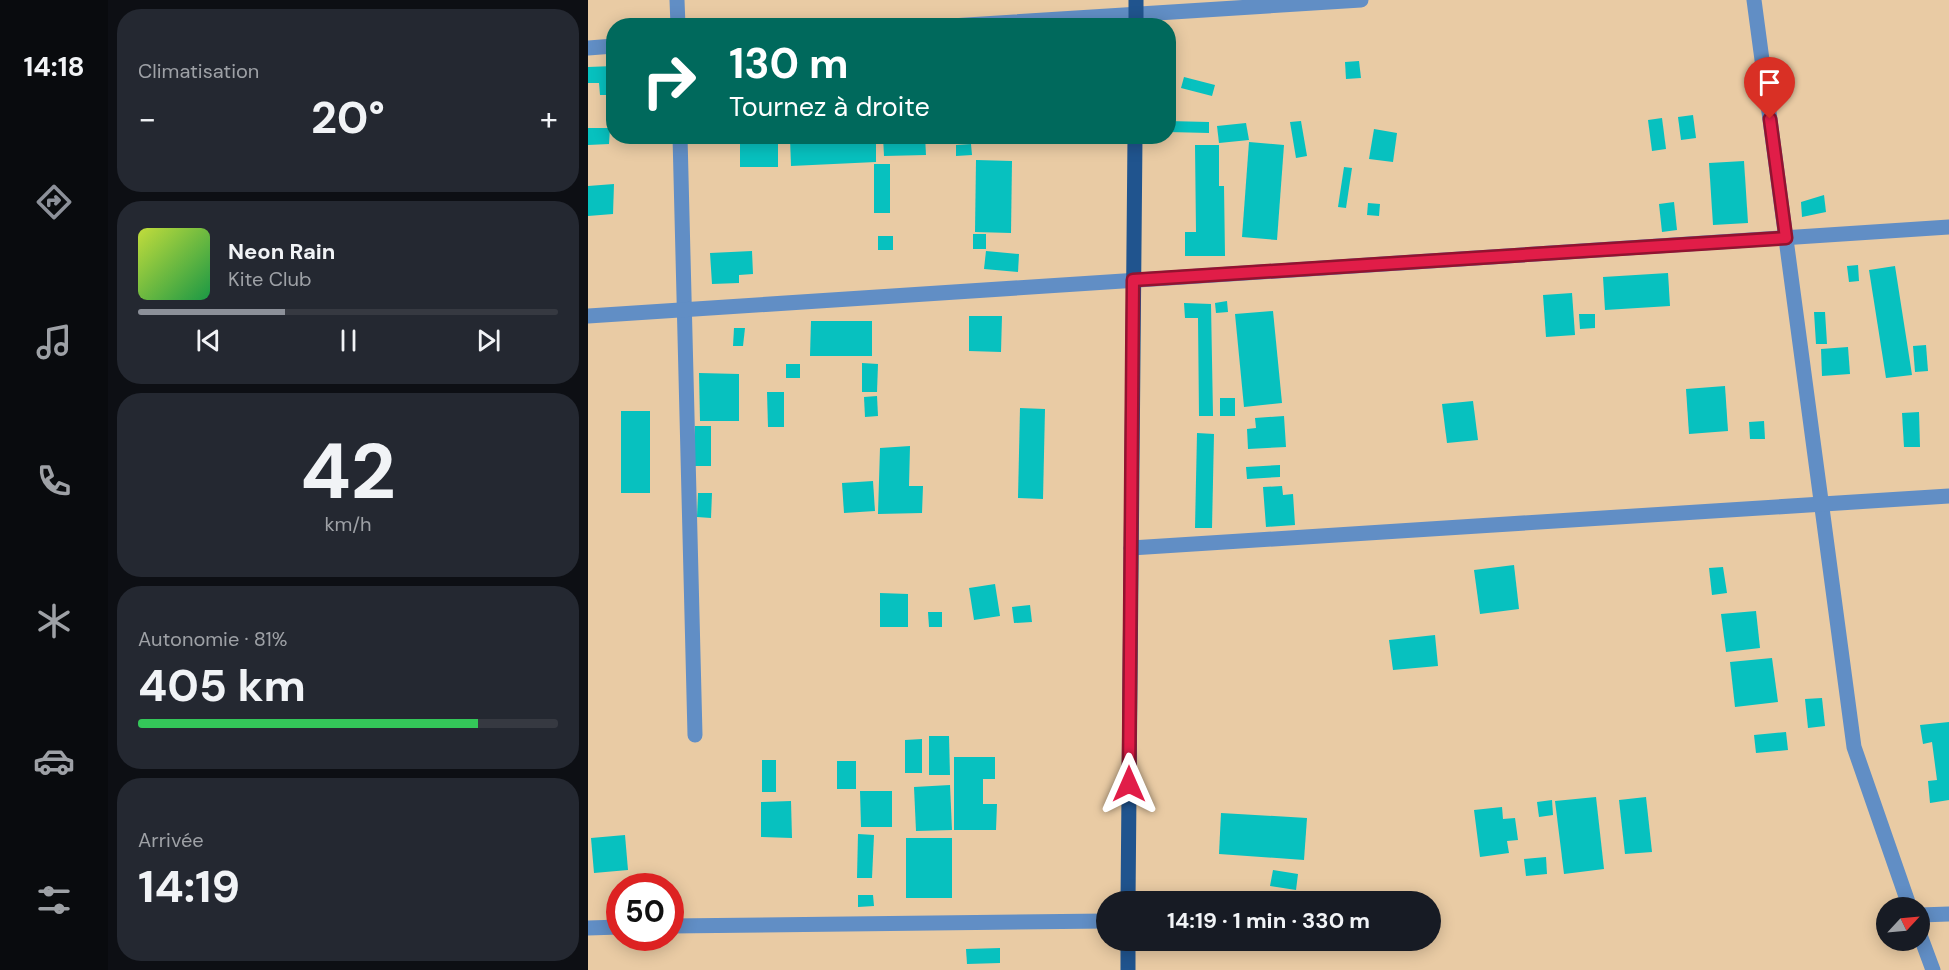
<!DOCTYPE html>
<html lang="fr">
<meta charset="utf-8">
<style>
body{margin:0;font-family:"DM Sans",sans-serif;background:#242831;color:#f1f3f6;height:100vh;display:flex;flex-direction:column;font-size:22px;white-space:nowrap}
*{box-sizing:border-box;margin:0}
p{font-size:20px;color:#9ea1a6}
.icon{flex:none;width:33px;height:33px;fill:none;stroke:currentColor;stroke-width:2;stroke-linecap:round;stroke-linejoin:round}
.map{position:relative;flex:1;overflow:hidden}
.drawer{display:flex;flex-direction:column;gap:9px;padding:9px;background:#0d0f14;width:480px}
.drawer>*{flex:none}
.banner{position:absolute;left:18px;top:18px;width:570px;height:126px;border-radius:24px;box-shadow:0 3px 15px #0003;background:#00695c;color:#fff;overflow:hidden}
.needle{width:39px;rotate:64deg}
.controls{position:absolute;left:1288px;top:897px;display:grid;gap:12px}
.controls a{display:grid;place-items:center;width:54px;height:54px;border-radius:50%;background:#171b24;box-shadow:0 3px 15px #0003;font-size:30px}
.speed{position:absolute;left:18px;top:873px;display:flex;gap:12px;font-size:30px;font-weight:700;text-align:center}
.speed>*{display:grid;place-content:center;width:78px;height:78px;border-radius:50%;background:#171b24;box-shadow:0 3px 15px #0003;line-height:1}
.speed .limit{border:9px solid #d22;background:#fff;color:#111}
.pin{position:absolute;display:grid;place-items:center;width:51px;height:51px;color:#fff;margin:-62px -26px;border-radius:50% 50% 50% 0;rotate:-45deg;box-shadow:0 0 6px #0007}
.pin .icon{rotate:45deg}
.me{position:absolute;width:66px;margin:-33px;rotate:0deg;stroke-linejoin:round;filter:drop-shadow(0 0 4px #0008)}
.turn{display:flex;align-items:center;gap:21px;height:126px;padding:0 24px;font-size:27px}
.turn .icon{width:78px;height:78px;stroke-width:2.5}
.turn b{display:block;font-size:42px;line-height:51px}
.big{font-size:45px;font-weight:700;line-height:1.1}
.drawer .card{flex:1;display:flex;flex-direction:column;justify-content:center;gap:9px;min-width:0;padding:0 21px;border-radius:24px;background:#242831}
.drawer .dial{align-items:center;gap:0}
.dial b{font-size:78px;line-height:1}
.song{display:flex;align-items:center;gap:18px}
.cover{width:72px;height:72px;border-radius:9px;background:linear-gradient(135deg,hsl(70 70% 55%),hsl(140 70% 35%))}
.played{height:6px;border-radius:3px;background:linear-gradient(90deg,#8c9099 35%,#363941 35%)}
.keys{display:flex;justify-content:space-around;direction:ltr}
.heat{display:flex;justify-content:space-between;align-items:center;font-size:33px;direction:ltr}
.charge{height:9px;border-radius:4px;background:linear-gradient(90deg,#34c759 81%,#363941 0)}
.trip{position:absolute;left:508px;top:891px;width:345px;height:60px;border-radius:30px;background:#171b24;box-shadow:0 3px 15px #0003;font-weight:700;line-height:60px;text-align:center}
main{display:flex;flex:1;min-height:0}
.dock{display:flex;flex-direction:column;width:108px;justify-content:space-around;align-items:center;background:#090b0e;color:#9ea1a6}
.dock .icon{width:42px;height:42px}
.dock .selected{color:#8c9099}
.dock b{font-size:27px;color:#f1f3f6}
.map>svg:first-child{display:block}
</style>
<main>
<nav class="dock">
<b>14:18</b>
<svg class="icon selected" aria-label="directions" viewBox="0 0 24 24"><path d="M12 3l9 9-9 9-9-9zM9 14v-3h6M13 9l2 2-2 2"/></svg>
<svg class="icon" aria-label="music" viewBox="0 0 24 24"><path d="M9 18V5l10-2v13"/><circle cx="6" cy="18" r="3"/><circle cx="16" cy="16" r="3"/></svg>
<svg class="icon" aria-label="phone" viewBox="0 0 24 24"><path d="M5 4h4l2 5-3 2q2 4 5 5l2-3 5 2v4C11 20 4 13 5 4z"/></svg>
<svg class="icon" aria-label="climate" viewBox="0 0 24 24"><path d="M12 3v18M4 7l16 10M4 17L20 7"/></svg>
<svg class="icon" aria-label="car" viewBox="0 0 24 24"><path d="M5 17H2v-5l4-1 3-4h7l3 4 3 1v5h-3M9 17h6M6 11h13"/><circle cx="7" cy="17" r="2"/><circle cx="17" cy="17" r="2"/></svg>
<svg class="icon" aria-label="filters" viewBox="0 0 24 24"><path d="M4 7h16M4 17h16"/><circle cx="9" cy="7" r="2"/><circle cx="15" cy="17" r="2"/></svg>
</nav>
<section class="drawer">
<div class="card"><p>Climatisation</p>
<div class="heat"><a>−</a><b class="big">20°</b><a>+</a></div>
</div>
<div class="card">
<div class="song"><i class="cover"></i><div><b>Neon Rain</b><p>Kite Club</p></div></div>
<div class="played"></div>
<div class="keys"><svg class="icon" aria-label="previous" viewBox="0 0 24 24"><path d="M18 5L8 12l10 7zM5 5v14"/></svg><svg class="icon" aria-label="pause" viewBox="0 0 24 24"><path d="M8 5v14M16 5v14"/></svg><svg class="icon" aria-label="next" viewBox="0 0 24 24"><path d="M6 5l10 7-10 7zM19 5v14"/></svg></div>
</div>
<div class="card dial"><b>42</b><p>km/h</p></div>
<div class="card"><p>Autonomie · 81%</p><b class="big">405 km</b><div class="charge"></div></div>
<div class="card"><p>Arrivée</p><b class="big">14:19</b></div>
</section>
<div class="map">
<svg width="1361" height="970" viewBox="0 0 1361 970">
<rect width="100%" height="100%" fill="#e9cba4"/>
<!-- building -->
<g fill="#07c1bf">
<path d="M771,61L773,78L758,79L757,62Z"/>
<path d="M26,66V95H12L11,83H0V67Z"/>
<path d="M596,77L627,85L624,96L593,88Z"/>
<path d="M1105,115L1108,138L1093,140L1090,117Z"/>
<path d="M1074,118L1078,149L1064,151L1060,120Z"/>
<path d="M580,121L621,122V133L580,132Z"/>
<path d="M713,121L719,156L708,158L702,122Z"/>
<path d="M658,123L661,140L631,143L629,126Z"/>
<path d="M0,128H22L21,144L0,145Z"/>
<path d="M786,129L809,133L805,162L781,159Z"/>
<path d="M34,136H64V141L34,142Z"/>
<rect x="152" y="136" width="38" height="31"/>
<path d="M232,136H288V162L203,166L202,138Z"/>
<path d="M295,136H337L338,155L296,156Z"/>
<path d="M661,142L696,145L689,240L654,237Z"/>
<path d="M383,144L384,155L368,156V145Z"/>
<path d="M607,145H631V186H636L637,256H597V232H608Z"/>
<path d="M388,160L424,161L423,233L387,232Z"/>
<path d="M1156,161L1160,223L1125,225L1121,163Z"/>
<rect x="286" y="164" width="16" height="49"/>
<path d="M756,167L764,168L758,208L750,207Z"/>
<path d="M26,184L25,214L0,216V186Z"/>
<path d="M1236,195L1238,212L1214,217L1213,202Z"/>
<path d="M1086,202L1089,230L1074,232L1071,204Z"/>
<path d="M780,203L792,204L791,216L779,215Z"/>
<rect x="385" y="234" width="13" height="15"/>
<rect x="290" y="236" width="15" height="14"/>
<path d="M164,251L165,274L151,275V283L124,284L122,253Z"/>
<path d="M398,251L431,254L430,272L396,269Z"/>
<path d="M1270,265L1271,281L1261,282L1259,266Z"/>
<path d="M1307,266L1324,375L1298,378L1281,270Z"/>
<path d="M1080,273L1082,306L1017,310L1015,277Z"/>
<path d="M984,293L987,335L958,337L955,295Z"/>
<path d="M639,301L640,312L628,313L627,303Z"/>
<path d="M596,303L623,304L625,416H611L610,318H597Z"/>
<path d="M685,311L694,403L656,407L647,314Z"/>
<path d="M1226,312H1237L1239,344H1228Z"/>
<path d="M991,314H1007V328L992,329Z"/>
<path d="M381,316H414L413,352L381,351Z"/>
<path d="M223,321H284V356H222Z"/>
<path d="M146,328H157L155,346H145Z"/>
<path d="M1338,345L1340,371L1327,372L1325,346Z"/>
<path d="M1260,347L1262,374L1234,376L1233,349Z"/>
<path d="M274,363L290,364L289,392H274Z"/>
<rect x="198" y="364" width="14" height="14"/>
<path d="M111,373L151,374V421H112Z"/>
<path d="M1137,386L1140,431L1101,434L1098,389Z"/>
<path d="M179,392H196V427H180Z"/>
<path d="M289,396L290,416L277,417L276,397Z"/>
<rect x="632" y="398" width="15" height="18"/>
<path d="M885,401L890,440L859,443L854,404Z"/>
<path d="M432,408L457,409L455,499L430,498Z"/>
<rect x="33" y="411" width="29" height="82"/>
<path d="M1331,412L1332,447H1316L1314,413Z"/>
<path d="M696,416L698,447L660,449L659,429L668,428L667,418Z"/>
<path d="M1176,421L1177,439H1162L1161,422Z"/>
<rect x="107" y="426" width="16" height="40"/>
<path d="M609,433L626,434L624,528H607Z"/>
<path d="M322,446L321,486H335L334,513L290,514L292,448Z"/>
<path d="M692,465V477L659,479L658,467Z"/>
<path d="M285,481L287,511L256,513L254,483Z"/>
<path d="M694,486L695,495L705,494L707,525L678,527L675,487Z"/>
<path d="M110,493H124L123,518L109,517Z"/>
<path d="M926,565L931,609L892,614L886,570Z"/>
<path d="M1135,567L1139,593L1124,595L1121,568Z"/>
<path d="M407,584L412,616L386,620L381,588Z"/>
<path d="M292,593L320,594V627H292Z"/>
<path d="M442,605L444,622L426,623L424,607Z"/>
<path d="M1168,611L1172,648L1138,652L1133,614Z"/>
<path d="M340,612H354V627H341Z"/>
<path d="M847,635L850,666L805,670L801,640Z"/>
<path d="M1184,658L1190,702L1147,707L1142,662Z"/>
<path d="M1234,698L1237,726L1220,728L1217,699Z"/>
<path d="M1361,722V800L1342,803L1340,781L1349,780L1344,742L1335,744L1332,725Z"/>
<path d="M1198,732L1200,750L1168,753L1166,735Z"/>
<path d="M341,736H361L362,775H341Z"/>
<path d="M334,739V773H317V740Z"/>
<path d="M366,757H407V779H395V804H409L408,830H366Z"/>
<rect x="174" y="760" width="14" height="32"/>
<rect x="249" y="761" width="19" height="28"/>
<path d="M362,785L364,830L328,831L326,787Z"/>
<path d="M272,791H304V827H273Z"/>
<path d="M1008,797L1016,869L976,874L967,801Z"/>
<path d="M1058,797L1064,852L1037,854L1031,800Z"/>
<path d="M964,800L965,815L951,817L949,802Z"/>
<path d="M203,801L204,838L173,837V802Z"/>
<path d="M914,807L915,819L927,818L930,840L919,841L921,853L892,857L886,810Z"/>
<path d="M633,813L719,818L716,860L631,854Z"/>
<path d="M270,834L286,835L284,878H269Z"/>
<path d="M37,835L40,870L6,873L3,838Z"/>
<rect x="318" y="838" width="46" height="60"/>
<path d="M958,857L959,874L938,876L936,859Z"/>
<path d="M685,870L710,874L708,890L682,886Z"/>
<path d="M270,895H285L286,906L270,907Z"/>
<path d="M412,948V963L379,964L378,949Z"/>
</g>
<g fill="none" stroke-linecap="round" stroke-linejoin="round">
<!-- minor -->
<g stroke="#618ec5" stroke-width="15">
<path d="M89,0L90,26"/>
<path d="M1166,0L1266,747L1322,908"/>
<path d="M363,26L773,0"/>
<path d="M0,48L26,46"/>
<path d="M92,136L107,735"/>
<path d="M0,316L1361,227"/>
<path d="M543,548L1361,496"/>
<path d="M1332,915L1361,914"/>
<path d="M82,926L519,921"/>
<path d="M0,928L32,927"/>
<path d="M1332,935L1345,970"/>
</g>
<!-- major -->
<g stroke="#20548e" stroke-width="15">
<path d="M548,26V0"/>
<path d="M540,902L547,136"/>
<path d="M540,970V940"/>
</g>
</g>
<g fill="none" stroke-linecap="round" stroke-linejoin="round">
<!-- route casing -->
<g stroke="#92132f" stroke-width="15">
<path id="route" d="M541,784L545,280L1198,238L1182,119"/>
</g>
<!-- route -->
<use href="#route" stroke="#e11d48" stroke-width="10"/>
</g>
</svg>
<div class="controls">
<a><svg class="needle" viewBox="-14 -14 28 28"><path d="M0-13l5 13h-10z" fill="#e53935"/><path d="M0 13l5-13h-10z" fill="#9ea1a6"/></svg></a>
</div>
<div class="speed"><div class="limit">50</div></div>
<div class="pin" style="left:1182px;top:119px;background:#d93025"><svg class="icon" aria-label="arrive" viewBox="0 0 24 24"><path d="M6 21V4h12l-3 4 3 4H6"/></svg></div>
<svg class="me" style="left:541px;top:784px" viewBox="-20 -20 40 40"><path d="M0-17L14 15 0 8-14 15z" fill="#e11d48" stroke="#fff" stroke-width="4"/></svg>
<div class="trip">14:19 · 1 min · 330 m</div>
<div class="banner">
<div class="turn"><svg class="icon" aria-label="right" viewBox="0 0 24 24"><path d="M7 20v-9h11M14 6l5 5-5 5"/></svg><div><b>130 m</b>Tournez à droite</div></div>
</div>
</div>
</main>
